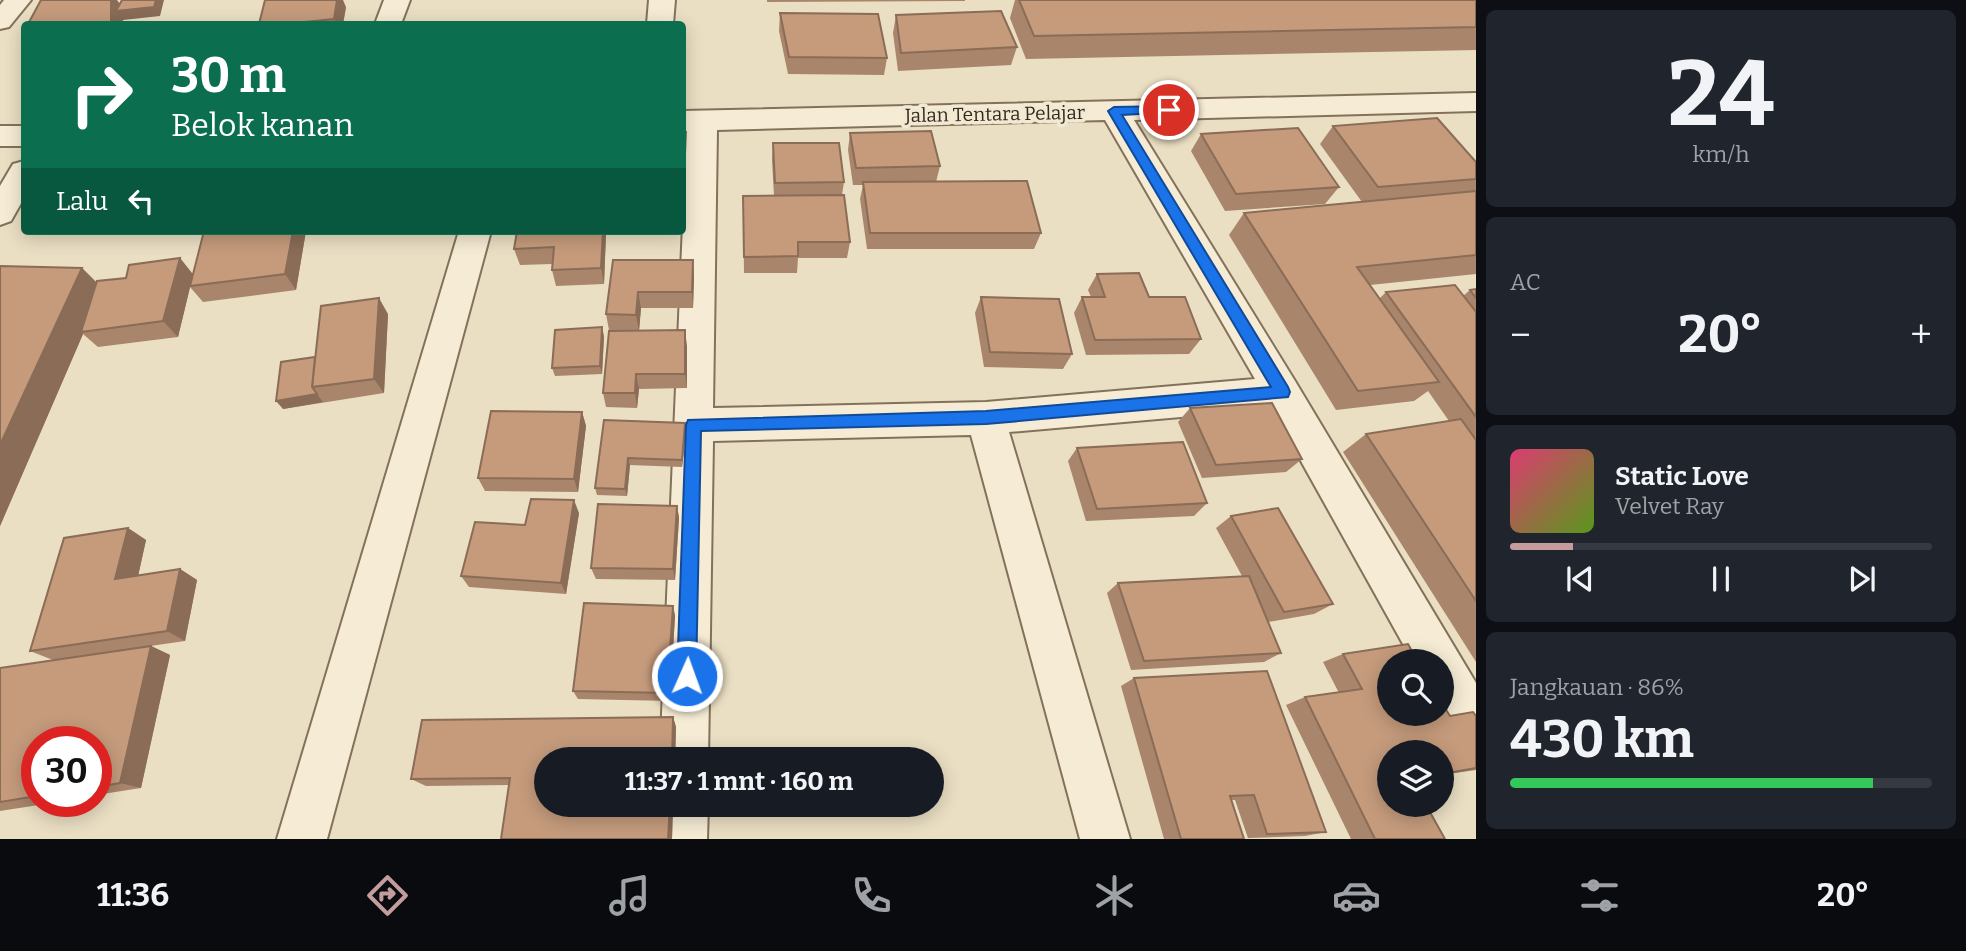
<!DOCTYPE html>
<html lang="id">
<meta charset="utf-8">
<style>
body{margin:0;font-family:Bitter,serif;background:#20242c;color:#f1f3f6;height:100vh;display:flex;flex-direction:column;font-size:26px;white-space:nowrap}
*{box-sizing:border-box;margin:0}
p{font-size:23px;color:#9ea1a6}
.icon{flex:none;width:38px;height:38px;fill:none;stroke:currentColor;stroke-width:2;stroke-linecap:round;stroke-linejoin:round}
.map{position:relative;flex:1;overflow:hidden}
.panel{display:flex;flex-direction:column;gap:10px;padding:10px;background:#0d0f14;width:490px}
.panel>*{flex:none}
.guide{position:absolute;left:21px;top:21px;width:665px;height:214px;border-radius:7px;box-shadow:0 4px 18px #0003;background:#0b6e4f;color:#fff;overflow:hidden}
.buttons{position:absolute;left:1377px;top:649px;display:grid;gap:14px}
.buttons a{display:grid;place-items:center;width:77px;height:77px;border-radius:50%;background:#171b24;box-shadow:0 4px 18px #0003;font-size:35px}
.speed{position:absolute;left:21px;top:726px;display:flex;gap:14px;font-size:35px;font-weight:700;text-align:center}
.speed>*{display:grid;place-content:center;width:91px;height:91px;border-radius:50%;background:#171b24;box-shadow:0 4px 18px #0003;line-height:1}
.speed .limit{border:10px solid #d22;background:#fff;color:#111}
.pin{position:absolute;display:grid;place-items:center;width:60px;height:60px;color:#fff;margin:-30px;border:4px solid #fff;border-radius:50%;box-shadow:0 2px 7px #0007}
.me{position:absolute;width:77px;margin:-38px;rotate:2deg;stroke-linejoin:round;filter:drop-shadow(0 0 5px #0008)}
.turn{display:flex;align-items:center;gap:24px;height:147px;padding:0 35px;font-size:32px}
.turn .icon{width:91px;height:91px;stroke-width:2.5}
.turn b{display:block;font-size:49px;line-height:60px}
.then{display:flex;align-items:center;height:66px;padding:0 35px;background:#0003;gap:14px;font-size:26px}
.big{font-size:52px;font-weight:700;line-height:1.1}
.panel .widget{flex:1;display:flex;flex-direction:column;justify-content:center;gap:10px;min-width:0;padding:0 24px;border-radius:10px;background:#20242c}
.panel .dial{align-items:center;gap:0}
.dial b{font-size:91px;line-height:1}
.song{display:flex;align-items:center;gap:21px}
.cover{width:84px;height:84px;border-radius:10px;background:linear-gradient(135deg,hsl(340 70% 55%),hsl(90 70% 35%))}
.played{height:7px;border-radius:4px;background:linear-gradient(90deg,#c49c9d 15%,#363941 15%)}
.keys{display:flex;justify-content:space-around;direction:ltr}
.heat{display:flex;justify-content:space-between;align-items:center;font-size:38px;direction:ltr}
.charge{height:10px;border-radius:5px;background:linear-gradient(90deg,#34c759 86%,#363941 0)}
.trip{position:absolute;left:534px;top:747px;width:410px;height:70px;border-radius:35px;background:#171b24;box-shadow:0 4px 18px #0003;font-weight:700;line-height:70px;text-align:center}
.dock{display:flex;height:112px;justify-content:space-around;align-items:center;background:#090b0e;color:#9ea1a6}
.dock .icon{width:49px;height:49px}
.dock .current{color:#c49c9d}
.dock b{font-size:32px;color:#f1f3f6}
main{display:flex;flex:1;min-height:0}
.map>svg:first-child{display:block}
</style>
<main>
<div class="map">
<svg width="1476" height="839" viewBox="0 0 1476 839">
<rect width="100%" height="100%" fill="#eadfc3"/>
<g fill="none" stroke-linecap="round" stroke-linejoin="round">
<!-- minor casing -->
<g stroke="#83715b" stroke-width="4">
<g id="minor">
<path d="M4,0H31L9,27L0,29V5Z"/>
<path d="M384,0H410L401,24H375Z"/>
<path d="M649,0H675L673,24H647Z"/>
<path d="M1476,93V111L1134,120L1295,381L1476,683V752C1436,735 1442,699 1442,662H1413L1272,409L1009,432L1130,839H1080L971,435L713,441L708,760H660L687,131H682V111ZM1105,120L1255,379L986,402L713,408L717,130Z"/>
<rect x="0" y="126" width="24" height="20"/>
<path d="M24,161V198L11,221L0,225V186L13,164Z"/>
<path d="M459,231H491L327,839H277Z"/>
<path d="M658,805H708L707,839H657Z"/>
</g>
</g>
<!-- minor -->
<use href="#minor" fill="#f6ecd5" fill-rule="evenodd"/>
</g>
<!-- wall -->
<g fill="#a9856b">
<path d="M767,0H965V1L767,2Z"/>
<path d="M1015,0H1476V50L1026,59L1010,18Z"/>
<path d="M346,7L343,24H259Z"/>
<path d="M780,13L887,58L884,75L788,74L779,31Z"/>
<path d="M896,15L1017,47L1011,65L898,71L893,33Z"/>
<path d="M1333,126L1476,162V274L1370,285L1380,298L1386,292L1463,296L1470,290L1476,289V662L1343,452L1366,434L1449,421L1428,391L1414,401L1336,410L1229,235L1244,213L1362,202L1320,144Z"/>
<path d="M850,133L940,166L936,182L1041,233L1034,249H867L860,199L863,185H853L848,150Z"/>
<path d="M1201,134L1339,187L1325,204L1225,211L1191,151Z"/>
<path d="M773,143L844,182L842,195L850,242L847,258H798L797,273H744L743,196H774L772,160Z"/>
<path d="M204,231H306L296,290L203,302L190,287L178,337L98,347L83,334L0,526V266L82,268L97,283L126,278L180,258L193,274Z"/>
<path d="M517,231H606L604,284L556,286L552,270V264L520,265L514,249Z"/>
<path d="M613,260H693L694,276L693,308H641L639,331L609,330L606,314Z"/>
<path d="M1097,274L1149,297L1201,339L1189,354L1086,355L1074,313L1082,297H1091L1088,290Z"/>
<path d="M981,297L1072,354L1063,369L984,367L975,313Z"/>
<path d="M388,314L384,393L283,409L315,357Z"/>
<path d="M604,336L602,374L555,376L552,368Z"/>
<path d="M687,346V388L639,389L637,408L606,407L603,393Z"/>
<path d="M1190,408L1302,459L1286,472L1202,478L1178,422Z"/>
<path d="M582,412L586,426L578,492L485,491L478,478Z"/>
<path d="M604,420L685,423L686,430L682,467L630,465L627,496L597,495L595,488Z"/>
<path d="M1077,448L1207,503L1194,516L1086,521L1068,461Z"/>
<path d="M677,506L679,518L675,580L596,579L591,568Z"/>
<path d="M579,513L566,594L469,587L461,576L525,525Z"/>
<path d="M1231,516L1333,604L1314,614L1268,622L1281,653L1264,662L1131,670L1107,593L1118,583L1242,576L1216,528Z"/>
<path d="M128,528L146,540L138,576L180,569L197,580L185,641L53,660L30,651Z"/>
<path d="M673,606L675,616L670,701L578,699L573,691Z"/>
<path d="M151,646L170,655L141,788L96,795V742H37V802H58L0,811V668Z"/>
<path d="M1343,654L1450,716H1476V770L1442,775V752H1390L1445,839H1351L1286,705L1305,697L1339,693L1323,662Z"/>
<path d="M1134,678L1326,832L1305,836L1248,838L1235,800H1232L1244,839H1164L1121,686Z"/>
<path d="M673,717L676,727L675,760H546V805H673L672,839H501L509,785L426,786L411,779L422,720Z"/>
</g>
<!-- shaded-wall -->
<g fill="#8a6c57">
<path d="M111,0H117L123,8L156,0H164L160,16L123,20V24H105Z"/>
<path d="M337,0H343L346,7L343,24H336L334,19Z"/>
<path d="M293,231H306L296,290L285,274Z"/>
<path d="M603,231H606V234L604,284L601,268Z"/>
<path d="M180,258L193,275L178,337L163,321Z"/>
<path d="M693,260L694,276L693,308L692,292Z"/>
<path d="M82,268L103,289L81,332L83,334L0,526V445Z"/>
<path d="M638,292L641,308L639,331L636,315Z"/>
<path d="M379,298L388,314L384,393L374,379Z"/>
<path d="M602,327L604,336L602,374L600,366Z"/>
<path d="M685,330L687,346V388L685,374Z"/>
<path d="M636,374L639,389L637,408L635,393Z"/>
<path d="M317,394L323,402L283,409L276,401Z"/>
<path d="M582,412L586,426L578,492L574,479Z"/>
<path d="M685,423L686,430L682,467V460Z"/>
<path d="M628,458L630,465L627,496L625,489Z"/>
<path d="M574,500L579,513L566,594L561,583Z"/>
<path d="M677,506L679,518L675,580L673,569Z"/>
<path d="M128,528L146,540L135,590L115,579Z"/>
<path d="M180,569L197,580L185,641L167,631Z"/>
<path d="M673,606L675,616L670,701L667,693Z"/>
<path d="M151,646L170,655L141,788L120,783Z"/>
<path d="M673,717L676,727L675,760H672Z"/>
<path d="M670,805H673L672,839H668Z"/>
</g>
<!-- building -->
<g fill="#c59b7c" stroke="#8a6c57" stroke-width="2">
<path d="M41,0H111V24H28Z"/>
<path d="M122,0H156L154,7L116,11Z"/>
<path d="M265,0H337L334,19L305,22V24H259Z"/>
<path d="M1019,0H1476V27L1034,36Z"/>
<path d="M1001,11L1017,47L901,53L896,15Z"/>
<path d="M780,13L878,14L887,58L789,57Z"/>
<path d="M1437,118L1476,162V179L1378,187L1333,126Z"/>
<path d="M1298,128L1339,187L1236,194L1201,134Z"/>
<path d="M931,131L940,166L856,168L850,133Z"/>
<path d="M773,143H839L844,182L775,183Z"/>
<path d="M1027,181L1041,233H870L863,182Z"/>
<path d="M1476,191V255L1357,267L1439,382L1358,391L1244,213Z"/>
<path d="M844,195L850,242H798V256L744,257L743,196Z"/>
<path d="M204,231H293L285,274L190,286Z"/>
<path d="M517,231H603L601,268L552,270L554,247L514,249Z"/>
<path d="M180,258L163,321L81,332L97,281L126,278L129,265Z"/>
<path d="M613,260H693L692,292H638L636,315L606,314Z"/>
<path d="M0,266L82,268L0,445Z"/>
<path d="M1139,273L1149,297H1185L1201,339L1095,340L1082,297H1105L1097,274Z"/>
<path d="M1455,285L1476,312V417L1386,292Z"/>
<path d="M1476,289V298L1470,290Z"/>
<path d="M981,297L1059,299L1072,354L990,352Z"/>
<path d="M379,298L374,379L312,387L321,306Z"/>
<path d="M602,327L600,366L552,368L555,330Z"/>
<path d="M685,330V374H636L635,393H603L609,331Z"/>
<path d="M315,357L312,387L317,394L276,401L281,362Z"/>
<path d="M1272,403L1302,459L1216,465L1190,408Z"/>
<path d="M491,411L582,412L574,479L478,478Z"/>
<path d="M1461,419L1476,440V601L1366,434Z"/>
<path d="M604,420L685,423L682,460L628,458L625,489L595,488Z"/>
<path d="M1183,442L1207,503L1097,509L1077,448Z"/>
<path d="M531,499L574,500L561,583L461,576L475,522L525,525Z"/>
<path d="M598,504L677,506L673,569L591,568Z"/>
<path d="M1278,508L1333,604L1284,612L1231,516Z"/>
<path d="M128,528L115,579L180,569L167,631L30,651L64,538Z"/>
<path d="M1249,576L1281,653L1144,661L1118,583Z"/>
<path d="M584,603L673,606L667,693L573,691Z"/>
<path d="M1408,644L1418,662H1390V714H1442V703L1450,716L1473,712L1476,716V768L1442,774V752H1390V805H1426L1445,839H1375L1305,697L1362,689L1343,654Z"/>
<path d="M151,646L120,783L96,787V742H37V796L0,802V668Z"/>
<path d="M1267,671L1326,832L1267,834L1254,795L1230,796L1244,839H1181L1134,678Z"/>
<path d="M673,717L672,760H546V805H670L668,839H501L510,778L411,779L422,720Z"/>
</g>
<!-- route -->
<path fill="#1a73e8" stroke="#114b97" stroke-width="2" d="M1169,106L1175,110L1174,112L1122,115L1288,387L1290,392L1288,397L986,424L701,431L696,676L693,683L687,685L680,683L677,676L686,425L688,420L986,411L1271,387L1108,111L1114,107Z"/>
<g text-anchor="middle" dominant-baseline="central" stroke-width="7" stroke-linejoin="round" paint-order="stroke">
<!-- far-street labels -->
<g font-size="19" fill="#34291e" stroke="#f2e9d2">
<text transform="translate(995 114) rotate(-1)">Jalan Tentara Pelajar</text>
</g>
</g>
</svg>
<div class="buttons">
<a><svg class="icon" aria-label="search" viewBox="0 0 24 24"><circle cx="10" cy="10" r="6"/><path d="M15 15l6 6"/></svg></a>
<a><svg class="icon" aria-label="layers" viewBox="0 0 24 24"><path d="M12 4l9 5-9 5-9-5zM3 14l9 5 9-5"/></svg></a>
</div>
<div class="speed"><div class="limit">30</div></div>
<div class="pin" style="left:1169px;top:110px;background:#d93025"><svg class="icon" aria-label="arrive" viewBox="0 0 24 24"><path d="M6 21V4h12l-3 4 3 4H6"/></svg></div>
<svg class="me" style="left:687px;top:676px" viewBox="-20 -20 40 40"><circle r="17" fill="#1a73e8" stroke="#fff" stroke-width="3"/><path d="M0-11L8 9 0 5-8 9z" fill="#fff"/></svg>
<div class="trip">11:37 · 1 mnt · 160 m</div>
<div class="guide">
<div class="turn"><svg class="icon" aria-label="right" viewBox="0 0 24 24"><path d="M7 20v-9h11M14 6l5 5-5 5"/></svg><div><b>30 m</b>Belok kanan</div></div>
<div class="then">Lalu<svg class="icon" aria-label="left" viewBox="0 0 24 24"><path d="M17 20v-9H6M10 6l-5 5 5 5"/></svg></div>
</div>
</div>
<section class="panel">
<div class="widget dial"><b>24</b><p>km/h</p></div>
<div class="widget"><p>AC</p>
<div class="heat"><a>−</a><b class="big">20°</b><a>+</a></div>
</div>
<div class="widget">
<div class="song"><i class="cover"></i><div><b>Static Love</b><p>Velvet Ray</p></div></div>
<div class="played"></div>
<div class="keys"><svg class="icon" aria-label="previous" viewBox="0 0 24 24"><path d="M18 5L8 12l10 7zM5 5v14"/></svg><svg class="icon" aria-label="pause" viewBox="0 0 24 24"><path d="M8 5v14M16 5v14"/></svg><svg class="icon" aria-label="next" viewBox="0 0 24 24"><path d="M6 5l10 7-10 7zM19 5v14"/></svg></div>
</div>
<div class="widget"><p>Jangkauan · 86%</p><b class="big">430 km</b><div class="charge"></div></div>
</section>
</main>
<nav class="dock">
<b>11:36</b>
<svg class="icon current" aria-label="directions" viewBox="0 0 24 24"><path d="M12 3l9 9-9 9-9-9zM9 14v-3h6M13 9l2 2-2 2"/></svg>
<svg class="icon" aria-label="music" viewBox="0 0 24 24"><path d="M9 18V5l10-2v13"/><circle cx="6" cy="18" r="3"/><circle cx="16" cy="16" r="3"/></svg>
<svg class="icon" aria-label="phone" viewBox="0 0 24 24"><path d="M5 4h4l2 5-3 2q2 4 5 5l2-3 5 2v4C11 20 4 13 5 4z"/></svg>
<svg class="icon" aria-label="climate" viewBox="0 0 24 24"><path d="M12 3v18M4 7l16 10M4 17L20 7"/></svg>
<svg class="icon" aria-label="car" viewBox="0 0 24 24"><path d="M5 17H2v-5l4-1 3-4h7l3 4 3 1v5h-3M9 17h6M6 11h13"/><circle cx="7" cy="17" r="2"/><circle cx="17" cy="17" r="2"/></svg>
<svg class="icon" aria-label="filters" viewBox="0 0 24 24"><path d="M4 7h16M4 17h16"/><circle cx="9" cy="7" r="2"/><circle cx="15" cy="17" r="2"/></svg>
<b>20°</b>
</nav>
